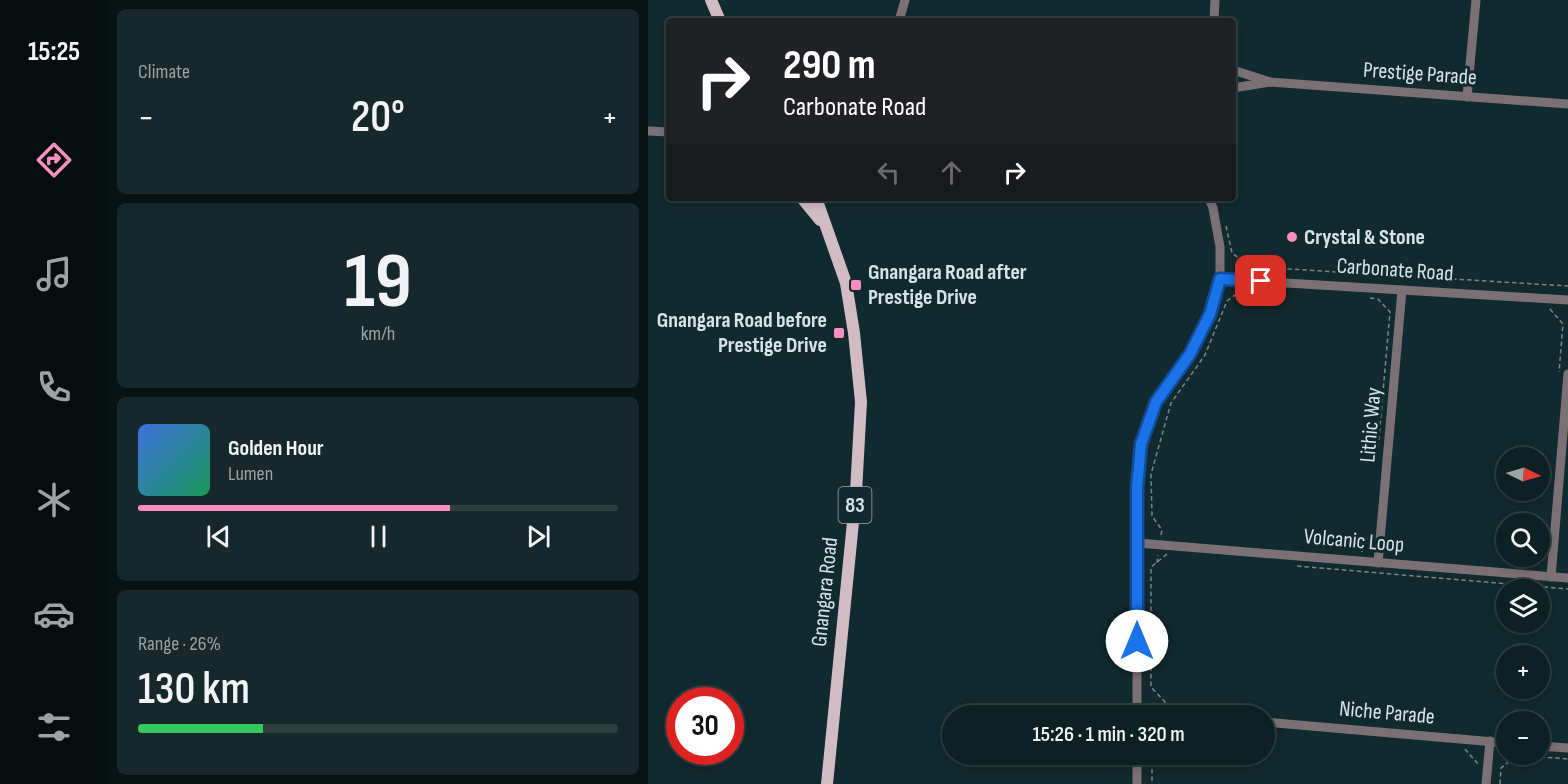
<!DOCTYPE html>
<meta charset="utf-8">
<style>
body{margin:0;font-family:"Sofia Sans Condensed",sans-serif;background:#16282b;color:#f1f3f6;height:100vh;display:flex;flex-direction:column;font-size:22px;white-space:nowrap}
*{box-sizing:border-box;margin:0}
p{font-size:20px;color:#9aa3a6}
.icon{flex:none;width:33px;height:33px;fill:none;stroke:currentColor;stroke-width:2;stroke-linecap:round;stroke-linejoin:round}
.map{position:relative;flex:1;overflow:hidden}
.sheet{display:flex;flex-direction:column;gap:9px;padding:9px;background:#071213;width:540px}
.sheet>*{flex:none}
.top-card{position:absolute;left:18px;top:18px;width:570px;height:183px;border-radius:6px;box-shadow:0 3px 9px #0003,0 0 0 2px #2d3e41;background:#202124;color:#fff;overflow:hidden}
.needle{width:39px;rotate:95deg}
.tools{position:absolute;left:848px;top:447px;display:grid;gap:12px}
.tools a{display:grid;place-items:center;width:54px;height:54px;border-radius:50%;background:#0d2023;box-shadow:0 3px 9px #0003,0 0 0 2px #2d3e41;font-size:30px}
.speed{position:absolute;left:18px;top:687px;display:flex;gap:12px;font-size:30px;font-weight:700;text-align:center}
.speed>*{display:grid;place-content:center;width:78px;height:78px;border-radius:50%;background:#0d2023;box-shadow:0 3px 9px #0003,0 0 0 2px #2d3e41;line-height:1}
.speed .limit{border:9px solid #d22;background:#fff;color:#111}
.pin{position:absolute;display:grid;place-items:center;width:51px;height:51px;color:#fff;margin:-26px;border-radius:12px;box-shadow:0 3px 9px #0006}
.me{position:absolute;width:66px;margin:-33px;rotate:0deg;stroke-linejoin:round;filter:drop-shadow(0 0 4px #0008)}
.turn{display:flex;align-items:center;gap:21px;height:126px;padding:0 18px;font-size:27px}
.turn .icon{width:78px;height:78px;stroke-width:2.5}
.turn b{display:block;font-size:42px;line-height:51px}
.lanes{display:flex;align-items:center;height:57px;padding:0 18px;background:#0003;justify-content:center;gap:30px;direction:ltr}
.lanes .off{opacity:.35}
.big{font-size:45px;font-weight:600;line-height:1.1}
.sheet .tile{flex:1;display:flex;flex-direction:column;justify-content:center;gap:9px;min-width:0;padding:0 21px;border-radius:9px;background:#16282b}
.sheet .dial{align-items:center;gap:0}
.dial b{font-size:78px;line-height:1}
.song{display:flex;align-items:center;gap:18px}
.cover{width:72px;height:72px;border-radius:9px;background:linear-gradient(135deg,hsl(220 70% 55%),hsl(150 70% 35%))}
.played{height:6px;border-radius:3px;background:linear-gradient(90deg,#fd8ec1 65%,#2d3e41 65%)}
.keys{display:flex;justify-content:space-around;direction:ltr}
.heat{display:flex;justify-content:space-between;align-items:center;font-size:33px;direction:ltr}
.charge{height:9px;border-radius:4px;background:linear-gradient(90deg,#34c759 26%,#2d3e41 0)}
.trip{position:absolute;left:294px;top:705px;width:333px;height:60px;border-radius:30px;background:#0d2023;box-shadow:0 3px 9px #0003,0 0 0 2px #2d3e41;font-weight:600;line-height:60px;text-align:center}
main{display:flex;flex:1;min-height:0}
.tab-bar{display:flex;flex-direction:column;width:108px;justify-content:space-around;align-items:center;background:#050d0e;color:#9aa3a6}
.tab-bar .icon{width:42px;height:42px}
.tab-bar .on{color:#fd8ec1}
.tab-bar b{font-size:27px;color:#f1f3f6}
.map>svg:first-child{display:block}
</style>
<main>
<nav class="tab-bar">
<b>15:25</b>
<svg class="icon on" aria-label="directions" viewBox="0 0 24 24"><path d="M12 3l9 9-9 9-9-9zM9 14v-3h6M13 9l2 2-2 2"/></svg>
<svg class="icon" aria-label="music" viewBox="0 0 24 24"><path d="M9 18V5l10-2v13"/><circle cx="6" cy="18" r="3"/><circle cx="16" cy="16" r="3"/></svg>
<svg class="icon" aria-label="phone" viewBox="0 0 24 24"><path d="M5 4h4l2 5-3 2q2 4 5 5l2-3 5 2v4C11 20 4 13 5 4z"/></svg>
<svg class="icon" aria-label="climate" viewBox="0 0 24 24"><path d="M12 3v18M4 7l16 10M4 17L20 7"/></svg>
<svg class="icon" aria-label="car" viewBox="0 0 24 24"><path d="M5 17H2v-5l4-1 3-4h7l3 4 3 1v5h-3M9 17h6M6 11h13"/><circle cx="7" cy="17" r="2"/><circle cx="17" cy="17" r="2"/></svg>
<svg class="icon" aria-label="filters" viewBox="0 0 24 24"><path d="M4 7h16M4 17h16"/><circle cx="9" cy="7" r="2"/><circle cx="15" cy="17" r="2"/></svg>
</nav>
<section class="sheet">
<div class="tile"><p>Climate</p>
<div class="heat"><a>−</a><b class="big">20°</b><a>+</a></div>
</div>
<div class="tile dial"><b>19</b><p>km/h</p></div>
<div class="tile">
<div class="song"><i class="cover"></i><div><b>Golden Hour</b><p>Lumen</p></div></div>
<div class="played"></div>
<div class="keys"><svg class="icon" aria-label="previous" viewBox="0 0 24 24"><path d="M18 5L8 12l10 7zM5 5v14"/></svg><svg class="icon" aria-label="pause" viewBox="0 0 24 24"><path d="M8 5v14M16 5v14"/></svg><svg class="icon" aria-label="next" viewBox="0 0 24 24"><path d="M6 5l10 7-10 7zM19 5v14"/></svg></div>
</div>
<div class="tile"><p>Range · 26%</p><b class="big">130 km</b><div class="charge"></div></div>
</section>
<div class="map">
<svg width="920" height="784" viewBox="0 0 920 784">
<rect width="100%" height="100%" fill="#112a2f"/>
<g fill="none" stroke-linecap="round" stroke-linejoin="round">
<!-- path -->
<g stroke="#73878b" stroke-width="1.5" stroke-dasharray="4.5 3" stroke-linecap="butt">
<path d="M578,226L584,253L592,259V265"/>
<path d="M592,271V266L920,286"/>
<path d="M722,298L730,299L742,312L730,449"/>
<path d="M902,309L915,324L911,372"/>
<path d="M513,535L514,530L504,516L503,474L523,403L557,355L579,301L590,293V288"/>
<path d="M714,552L715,542L723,537"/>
<path d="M519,554L503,567V687L517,702L521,704"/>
<path d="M891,555L896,550"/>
<path d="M509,563L510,555"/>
<path d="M884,565V561L890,556"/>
<path d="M649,566L920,589"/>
<path d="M817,749L830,764"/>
<path d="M504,754V784"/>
<path d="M852,784L853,768L869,755L920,759"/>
</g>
<!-- minor -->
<g stroke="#7b7074" stroke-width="9">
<path d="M251,21L257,0"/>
<path d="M566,21L567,0"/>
<path d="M585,70L622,82L920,104"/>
<path d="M585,88L622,82"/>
<path d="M819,97L828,0"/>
<path d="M0,131L21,132"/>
<path d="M572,279L920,300"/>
<path d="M490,543L920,578"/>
<path d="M730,563L754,290"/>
<path d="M903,577L920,374"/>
<path d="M489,711L542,716"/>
<path d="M489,716V488L493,444L508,402L542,354L562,314L572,279V247L565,208L561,198"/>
<path d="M616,722L858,743"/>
<path d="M891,746L920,748"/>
<path d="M489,754V784"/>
<path d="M838,784L842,741"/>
</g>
<!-- major -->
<g stroke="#d2bcc4" stroke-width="12">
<path d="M63,0L72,21"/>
<path d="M154,198L172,220"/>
<path d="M168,198L198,283L206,333L213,402L208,492L179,784"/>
</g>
</g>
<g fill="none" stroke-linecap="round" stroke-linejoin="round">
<!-- route casing -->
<g stroke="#114b97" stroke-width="15">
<path id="route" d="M489,641V488L493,444L508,402L542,354L562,314L572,279L613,281"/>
</g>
<!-- route -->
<use href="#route" stroke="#1a73e8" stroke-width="10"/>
</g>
<!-- markers -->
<g fill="#fd8ec1" stroke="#112a2f" stroke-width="2">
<circle cx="644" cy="237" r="6"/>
<rect x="202" y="279" width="12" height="12" rx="3"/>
<rect x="185" y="327" width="12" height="12" rx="3"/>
</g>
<g text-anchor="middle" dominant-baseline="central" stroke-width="6" stroke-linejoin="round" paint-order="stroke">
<!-- shield labels -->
<rect fill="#112a2f" stroke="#9bacb0" stroke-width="1.5" x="190.5" y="487" width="33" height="36" rx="4.5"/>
<g font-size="21" font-weight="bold" fill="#d6e4e8">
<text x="207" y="505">83</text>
</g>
<!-- street labels -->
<g font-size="22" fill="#d6e4e8" stroke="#112a2f">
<text transform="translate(772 74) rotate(4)">Prestige Parade</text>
<text transform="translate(747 270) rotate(4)">Carbonate Road</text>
<text transform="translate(723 425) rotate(-85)">Lithic Way</text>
<text transform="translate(706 541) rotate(5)">Volcanic Loop</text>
<text transform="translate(177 592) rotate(-84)">Gnangara Road</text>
<text transform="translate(739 713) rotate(5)">Niche Parade</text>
</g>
<!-- poi labels -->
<g font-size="22" font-weight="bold" fill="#d6e4e8" stroke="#112a2f" text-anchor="start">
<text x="656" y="237">Crystal &amp; Stone</text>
<text x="220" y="272">Gnangara Road after<tspan x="220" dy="25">Prestige Drive</tspan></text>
<text x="179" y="320" text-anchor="end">Gnangara Road before<tspan x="179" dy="25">Prestige Drive</tspan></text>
</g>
</g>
</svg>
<div class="tools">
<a><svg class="needle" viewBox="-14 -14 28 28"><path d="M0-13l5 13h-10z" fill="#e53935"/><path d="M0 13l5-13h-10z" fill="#9aa3a6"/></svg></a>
<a><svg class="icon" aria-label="search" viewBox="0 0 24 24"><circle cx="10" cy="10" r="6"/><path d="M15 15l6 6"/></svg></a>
<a><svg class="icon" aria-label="layers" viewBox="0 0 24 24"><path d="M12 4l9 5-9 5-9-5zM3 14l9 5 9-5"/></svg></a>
<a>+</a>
<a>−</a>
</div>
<div class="speed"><div class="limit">30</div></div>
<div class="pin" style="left:613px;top:281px;background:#d93025"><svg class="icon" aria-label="arrive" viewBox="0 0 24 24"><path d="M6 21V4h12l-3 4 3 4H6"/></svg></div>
<svg class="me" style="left:489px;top:641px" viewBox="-20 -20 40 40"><circle r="19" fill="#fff"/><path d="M0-13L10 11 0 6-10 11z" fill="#1a73e8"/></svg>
<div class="trip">15:26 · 1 min · 320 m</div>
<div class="top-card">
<div class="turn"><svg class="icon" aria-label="right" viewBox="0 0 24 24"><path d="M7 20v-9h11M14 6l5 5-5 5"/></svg><div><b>290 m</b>Carbonate Road</div></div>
<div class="lanes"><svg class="icon off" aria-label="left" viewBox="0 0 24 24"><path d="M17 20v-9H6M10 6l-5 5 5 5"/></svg><svg class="icon off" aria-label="ahead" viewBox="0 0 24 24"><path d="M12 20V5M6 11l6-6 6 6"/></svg><svg class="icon" aria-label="right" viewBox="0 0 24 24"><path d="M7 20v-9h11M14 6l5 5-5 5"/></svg></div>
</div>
</div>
</main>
